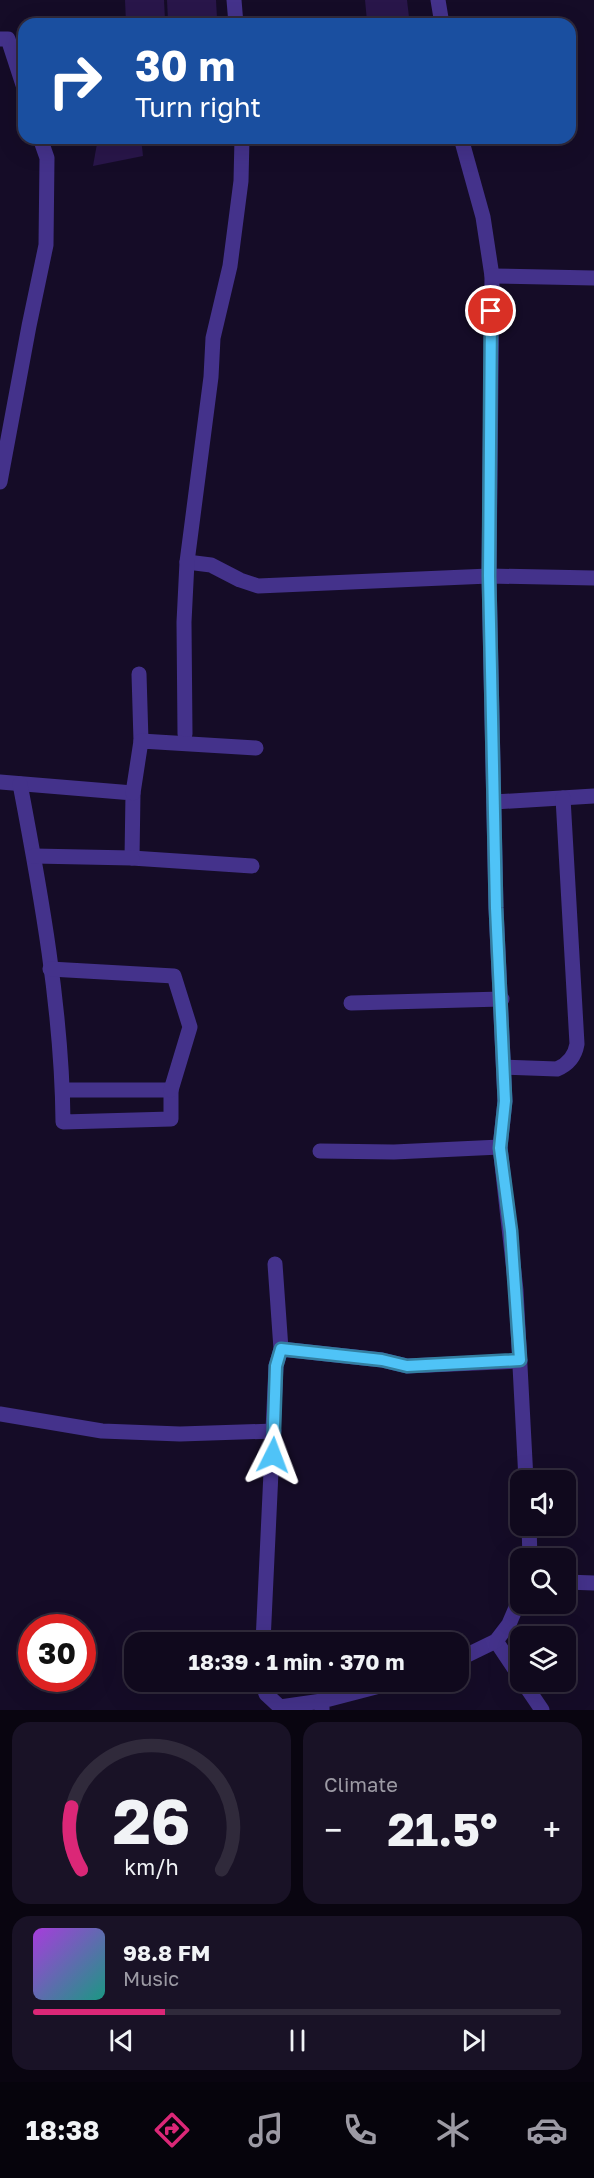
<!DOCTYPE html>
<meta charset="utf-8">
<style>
body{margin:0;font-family:"Golos Text",sans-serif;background:#191226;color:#f1f3f6;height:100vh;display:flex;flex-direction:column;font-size:22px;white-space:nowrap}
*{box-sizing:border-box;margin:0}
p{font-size:20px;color:#9c9aa4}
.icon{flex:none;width:33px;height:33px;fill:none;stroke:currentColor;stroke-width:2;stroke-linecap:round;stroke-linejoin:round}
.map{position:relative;height:1710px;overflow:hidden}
.sheet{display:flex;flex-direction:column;gap:12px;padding:12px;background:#090510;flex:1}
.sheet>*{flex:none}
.hud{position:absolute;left:18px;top:18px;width:558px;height:126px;border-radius:18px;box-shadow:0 6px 24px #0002,0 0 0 2px #302a3b;background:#1a4fa0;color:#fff;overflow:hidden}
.buttons{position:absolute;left:510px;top:1470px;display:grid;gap:12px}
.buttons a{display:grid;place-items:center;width:66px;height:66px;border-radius:12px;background:#10091d;box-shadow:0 6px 24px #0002,0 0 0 2px #302a3b;font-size:30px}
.speed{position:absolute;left:18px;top:1614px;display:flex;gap:12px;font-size:30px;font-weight:700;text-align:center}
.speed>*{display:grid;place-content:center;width:78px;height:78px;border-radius:50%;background:#10091d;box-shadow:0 6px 24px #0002,0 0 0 2px #302a3b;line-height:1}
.speed .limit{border:9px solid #d22;background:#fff;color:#111}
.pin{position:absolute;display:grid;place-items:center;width:51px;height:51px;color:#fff;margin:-26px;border:3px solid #fff;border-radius:50%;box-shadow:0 2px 6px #0007}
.me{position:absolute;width:66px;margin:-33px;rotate:3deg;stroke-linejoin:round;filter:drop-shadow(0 0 4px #0008)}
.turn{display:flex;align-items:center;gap:21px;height:126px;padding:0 18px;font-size:27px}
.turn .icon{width:78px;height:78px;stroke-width:2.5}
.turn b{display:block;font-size:42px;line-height:51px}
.big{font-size:45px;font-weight:700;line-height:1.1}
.sheet .card{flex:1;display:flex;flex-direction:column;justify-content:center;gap:9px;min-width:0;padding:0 21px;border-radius:18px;background:#191226}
.sheet .dial{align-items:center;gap:0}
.dial svg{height:156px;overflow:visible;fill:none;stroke:#302a3b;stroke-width:7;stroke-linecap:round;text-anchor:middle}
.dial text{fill:#f1f3f6;stroke:none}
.song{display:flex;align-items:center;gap:18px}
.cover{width:72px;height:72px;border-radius:9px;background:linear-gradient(135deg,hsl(280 70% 55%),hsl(170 70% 35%))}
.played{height:6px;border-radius:3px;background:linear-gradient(90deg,#db2777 25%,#302a3b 25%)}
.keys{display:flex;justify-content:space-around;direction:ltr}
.heat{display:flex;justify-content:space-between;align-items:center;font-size:33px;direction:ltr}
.sheet .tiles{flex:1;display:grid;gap:12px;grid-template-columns:1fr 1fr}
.card:last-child{grid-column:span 2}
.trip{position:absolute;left:124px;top:1632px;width:345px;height:60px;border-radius:18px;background:#10091d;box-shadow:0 6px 24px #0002,0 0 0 2px #302a3b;font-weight:700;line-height:60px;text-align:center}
.dock{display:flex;height:96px;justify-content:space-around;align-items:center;background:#06040c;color:#9c9aa4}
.dock .icon{width:42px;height:42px}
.dock .on{color:#db2777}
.dock b{font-size:27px;color:#f1f3f6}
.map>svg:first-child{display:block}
</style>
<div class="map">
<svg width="594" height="1710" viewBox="0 0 594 1710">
<rect width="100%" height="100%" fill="#150c27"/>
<!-- building -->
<g fill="#29164a">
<path d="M125,0H164L165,20L126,23Z"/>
<path d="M167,0H216L217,18L168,21Z"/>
<path d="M365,0H407L409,17L367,21Z"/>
<path d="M245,16L287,17L286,24H244Z"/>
<path d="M225,21V24H210V22Z"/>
<path d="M98,138H141L143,156L93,166Z"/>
</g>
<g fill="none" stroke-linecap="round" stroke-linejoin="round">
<!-- minor -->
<g stroke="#44328b" stroke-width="15">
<path d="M234,0L236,24"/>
<path d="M438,0L442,24"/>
<path d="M0,39H8L24,88"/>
<path d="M461,138L483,217L492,276L489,576L496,908L505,1101L500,1147L516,1290L526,1480"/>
<path d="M492,276L594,278"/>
<path d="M0,482L29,326L46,245L47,158L40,138"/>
<path d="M187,562L211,565L240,580L258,586L489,576L594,578"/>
<path d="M139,674L141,741"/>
<path d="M185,734L184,622L187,562L211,377L213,338L230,266L241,181L242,138"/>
<path d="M0,782L133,793L132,858L252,866"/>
<path d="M20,784C41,894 62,1010 63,1122L171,1119V1090H63"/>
<path d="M133,793L141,741L256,748"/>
<path d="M494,802L594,796"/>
<path d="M34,856L132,858"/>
<path d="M50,969L174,976L190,1027L171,1090"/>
<path d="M351,1003L502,999"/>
<path d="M504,1067L557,1069C569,1064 575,1056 577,1044L563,798"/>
<path d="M320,1151L394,1152L500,1147"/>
<path d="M281,1349L382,1360L407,1366L520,1361"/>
<path d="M0,1414L102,1431L180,1434L274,1431"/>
<path d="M529,1526L530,1558"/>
<path d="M566,1582L594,1583"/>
<path d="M496,1641L520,1677"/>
<path d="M263,1642L276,1366L281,1349L275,1264"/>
<path d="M459,1659L496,1641L509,1624L520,1598"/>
<path d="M262,1682L266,1694L280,1707L322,1701"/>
<path d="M523,1682L542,1710"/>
<path d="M322,1710V1701L395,1682"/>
</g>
</g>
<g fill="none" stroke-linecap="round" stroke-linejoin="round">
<!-- route casing -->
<g stroke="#337fa1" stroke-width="15">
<path id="route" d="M273,1455L276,1366L281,1349L382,1360L407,1366L520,1360L511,1231L500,1148L505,1101L496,908L489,576L491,311"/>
</g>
<!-- route -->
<use href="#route" stroke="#4fc3f7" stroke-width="10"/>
</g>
</svg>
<div class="buttons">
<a><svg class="icon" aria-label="sound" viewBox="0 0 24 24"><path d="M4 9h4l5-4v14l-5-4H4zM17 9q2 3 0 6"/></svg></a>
<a><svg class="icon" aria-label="search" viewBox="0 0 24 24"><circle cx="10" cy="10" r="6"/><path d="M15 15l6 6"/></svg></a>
<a><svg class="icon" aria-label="layers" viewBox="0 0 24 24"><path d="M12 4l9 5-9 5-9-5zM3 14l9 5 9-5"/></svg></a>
</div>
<div class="speed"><div class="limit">30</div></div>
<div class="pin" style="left:491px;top:311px;background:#d93025"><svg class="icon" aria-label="arrive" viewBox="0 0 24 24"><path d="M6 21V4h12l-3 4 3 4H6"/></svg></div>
<svg class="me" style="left:273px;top:1455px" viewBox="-20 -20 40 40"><path d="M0-17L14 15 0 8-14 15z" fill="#4fc3f7" stroke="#fff" stroke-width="4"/></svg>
<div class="trip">18:39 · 1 min · 370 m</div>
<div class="hud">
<div class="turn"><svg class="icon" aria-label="right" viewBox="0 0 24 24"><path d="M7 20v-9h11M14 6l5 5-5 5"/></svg><div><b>30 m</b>Turn right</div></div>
</div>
</div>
<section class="sheet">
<div class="tiles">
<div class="card dial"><svg viewBox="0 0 100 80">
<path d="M14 69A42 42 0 1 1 86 69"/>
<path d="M14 69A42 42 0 0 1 9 37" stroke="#db2777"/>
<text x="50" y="56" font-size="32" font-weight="700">26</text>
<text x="50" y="72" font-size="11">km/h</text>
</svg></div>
<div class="card"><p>Climate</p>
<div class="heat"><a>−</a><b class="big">21.5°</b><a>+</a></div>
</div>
<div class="card">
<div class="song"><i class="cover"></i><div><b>98.8 FM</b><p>Music</p></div></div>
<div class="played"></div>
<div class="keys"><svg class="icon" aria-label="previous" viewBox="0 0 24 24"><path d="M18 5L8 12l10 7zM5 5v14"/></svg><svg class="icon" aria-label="pause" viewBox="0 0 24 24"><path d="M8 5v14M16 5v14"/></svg><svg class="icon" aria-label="next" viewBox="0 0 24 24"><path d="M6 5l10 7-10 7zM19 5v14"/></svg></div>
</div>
</div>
</section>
<nav class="dock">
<b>18:38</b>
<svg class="icon on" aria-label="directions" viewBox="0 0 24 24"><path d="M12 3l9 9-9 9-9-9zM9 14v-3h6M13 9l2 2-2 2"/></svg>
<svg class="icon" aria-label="music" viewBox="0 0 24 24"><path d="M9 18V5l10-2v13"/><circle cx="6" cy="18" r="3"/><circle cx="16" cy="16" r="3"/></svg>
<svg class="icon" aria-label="phone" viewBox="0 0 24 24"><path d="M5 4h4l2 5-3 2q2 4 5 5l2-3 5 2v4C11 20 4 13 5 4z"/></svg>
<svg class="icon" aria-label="climate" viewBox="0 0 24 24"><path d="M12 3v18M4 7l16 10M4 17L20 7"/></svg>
<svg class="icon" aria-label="car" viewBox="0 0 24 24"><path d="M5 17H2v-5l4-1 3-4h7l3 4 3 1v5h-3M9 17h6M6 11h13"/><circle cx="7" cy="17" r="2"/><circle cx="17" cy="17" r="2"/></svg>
</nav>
